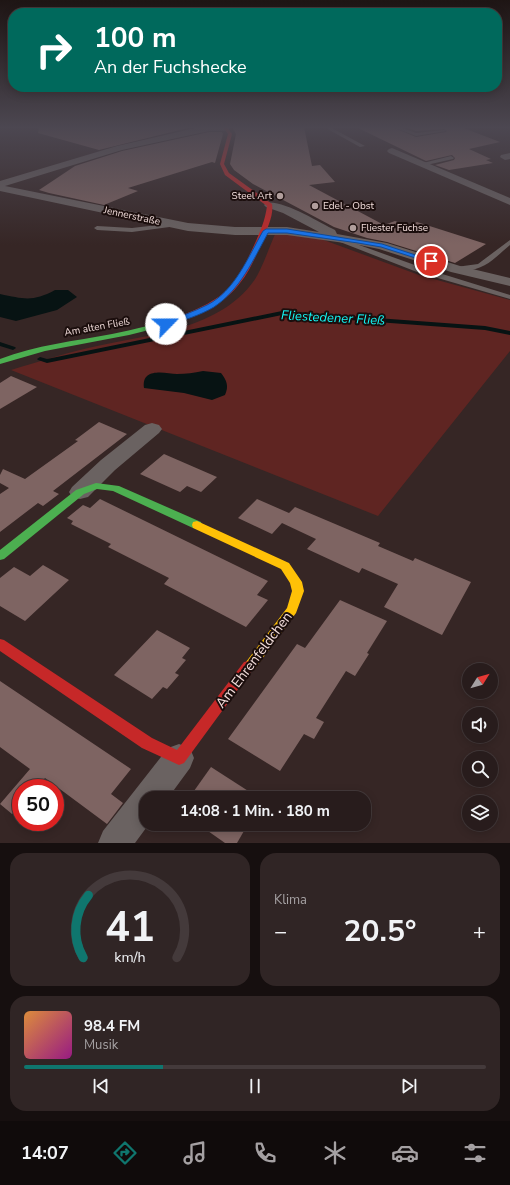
<!DOCTYPE html>
<html lang="de">
<meta charset="utf-8">
<style>
body{margin:0;font-family:"Nunito Sans",sans-serif;background:#302525;color:#f1f3f6;height:100vh;display:flex;flex-direction:column;font-size:15px;white-space:nowrap}
*{box-sizing:border-box;margin:0}
p{font-size:13px;color:#a5a1a3}
.icon{flex:none;width:22px;height:22px;fill:none;stroke:currentColor;stroke-width:2;stroke-linecap:round;stroke-linejoin:round}
.map{position:relative;height:843px;overflow:hidden}
.sheet{display:flex;flex-direction:column;gap:10px;padding:10px;background:#160f0f;flex:1}
.sheet>*{flex:none}
.guide{position:absolute;left:8px;top:8px;width:494px;height:84px;border-radius:16px;box-shadow:0 2px 10px #0003,0 0 0 1px #443a3b;background:#00695c;color:#fff;overflow:hidden}
.needle{width:26px;rotate:53deg}
.tools{position:absolute;left:462px;top:663px;display:grid;gap:8px}
.tools a{display:grid;place-items:center;width:36px;height:36px;border-radius:50%;background:#281c1c;box-shadow:0 2px 10px #0003,0 0 0 1px #443a3b;font-size:20px}
.speed{position:absolute;left:12px;top:779px;display:flex;gap:8px;font-size:20px;font-weight:700;text-align:center}
.speed>*{display:grid;place-content:center;width:52px;height:52px;border-radius:50%;background:#281c1c;box-shadow:0 2px 10px #0003,0 0 0 1px #443a3b;line-height:1}
.speed .limit{border:6px solid #d22;background:#fff;color:#111}
.pin{position:absolute;display:grid;place-items:center;width:34px;height:34px;color:#fff;margin:-17px;border:2px solid #fff;border-radius:50%;box-shadow:0 1px 4px #0007}
.me{position:absolute;width:44px;margin:-22px;rotate:67deg;stroke-linejoin:round;filter:drop-shadow(0 0 3px #0008)}
.turn{display:flex;align-items:center;gap:14px;height:84px;padding:0 20px;font-size:18px}
.turn .icon{width:52px;height:52px;stroke-width:2.5}
.turn b{display:block;font-size:28px;line-height:34px}
.big{font-size:30px;font-weight:700;line-height:1.1}
.sheet .widget{flex:1;display:flex;flex-direction:column;justify-content:center;gap:6px;min-width:0;padding:0 14px;border-radius:16px;background:#302525}
.sheet .dial{align-items:center;gap:0}
.dial svg{height:104px;overflow:visible;fill:none;stroke:#443a3b;stroke-width:7;stroke-linecap:round;text-anchor:middle}
.dial text{fill:#f1f3f6;stroke:none}
.song{display:flex;align-items:center;gap:12px}
.cover{width:48px;height:48px;border-radius:6px;background:linear-gradient(135deg,hsl(30 70% 55%),hsl(310 70% 35%))}
.played{height:4px;border-radius:2px;background:linear-gradient(90deg,#0f766e 30%,#443a3b 30%)}
.keys{display:flex;justify-content:space-around;direction:ltr}
.heat{display:flex;justify-content:space-between;align-items:center;font-size:22px;direction:ltr}
.sheet .tiles{flex:1;display:grid;gap:10px;grid-template-columns:1fr 1fr}
.widget:last-child{grid-column:span 2}
.trip{position:absolute;left:139px;top:791px;width:232px;height:40px;border-radius:16px;background:#281c1c;box-shadow:0 2px 10px #0003,0 0 0 1px #443a3b;font-weight:700;line-height:40px;text-align:center}
.tabs{display:flex;height:64px;justify-content:space-around;align-items:center;background:#100b0b;color:#a5a1a3}
.tabs .icon{width:28px;height:28px}
.tabs .active{color:#0f766e}
.tabs b{font-size:18px;color:#f1f3f6}
.map>svg:first-child{display:block}
</style>
<div class="map">
<svg width="510" height="843" viewBox="0 0 510 843">
<rect width="100%" height="100%" fill="#362625"/>
<!-- green -->
<path fill="#5f2522" d="M276,232L321,239L419,275L510,300V351L378,516L11,370C41,361 71,351 102,345C154,334 219,328 253,282C261,272 270,245 276,232Z"/>
<!-- water -->
<g fill="#071313">
<path d="M55,290H68L77,297L57,310L16,321L0,317V294C24,299 33,302 55,290Z"/>
<path d="M203,371L221,373C227,381 229,386 225,395L212,400L184,393L144,388C141,367 165,373 177,374C186,374 194,373 203,371Z"/>
</g>
<g fill="none" stroke-linecap="round" stroke-linejoin="round">
<!-- stream -->
<g fill="#071313" fill-rule="evenodd">
<path d="M282,311L485,326L510,331V335L485,330L282,315L47,363L38,360L37,359L40,357L47,359Z"/>
<path d="M0,342L15,347L16,348L13,350L0,346Z"/>
</g>
</g>
<!-- building -->
<g fill="#7e6462">
<path d="M39,127H192L99,150L38,133Z"/>
<path d="M232,127H304L312,166L320,165L335,182L309,185L384,225L395,221L408,226L417,222L486,244L455,263L387,242L367,238L334,227L253,184L234,170L230,164L236,134Z"/>
<path d="M356,127H392L416,137L446,132L447,131L444,129L416,131L405,127H461L500,142L469,149L491,159L486,160L493,163L449,170L435,165L454,160L455,158L452,155L426,161Z"/>
<path d="M209,132H222L223,134L215,163L212,162L128,188L138,191L104,205L49,193L39,190L75,166L122,151Z"/>
<path d="M11,376L37,387L0,409V383Z"/>
<path d="M99,422L127,434L53,491L59,494L43,506L38,503L0,532V494L9,488L0,483V475L3,469L25,479L78,441L75,440Z"/>
<path d="M164,454L217,477L201,492L187,486L180,492L140,474Z"/>
<path d="M100,499L268,581L257,595L268,600L246,627L164,584L169,578L108,547L111,544L71,524L73,521L67,518L83,505L90,508Z"/>
<path d="M257,499L289,513L295,507L380,543L378,546L413,561L415,558L471,582L442,635L384,607L398,584L362,568L359,573L307,549L316,539L282,523L272,534L238,518Z"/>
<path d="M43,565L69,580L25,621L0,606V578L14,567L30,576Z"/>
<path d="M340,600L387,621L367,653L369,654L355,676L346,671L316,718L324,722L314,739L304,734L280,771L228,739L297,644L305,648Z"/>
<path d="M157,630L190,648L182,658L186,660L175,673L179,675L167,689L163,687L152,699L114,675Z"/>
<path d="M0,681L131,769L111,794L123,803L107,824L45,778L36,788H21V805L12,814L0,804L30,769L0,747Z"/>
<path d="M211,767L259,798H189Z"/>
<path d="M198,824H248L237,843H225Z"/>
</g>
<g fill="none" stroke-linecap="round" stroke-linejoin="round">
<!-- lane -->
<g fill="#6a6261" fill-rule="evenodd">
<path d="M324,127H330L365,146L360,147Z"/>
<path d="M393,127H400L416,133L444,130L446,131L416,136Z"/>
<path d="M451,156L454,158L453,159L422,166L419,164Z"/>
<path d="M175,223L177,224V226L132,232L97,230L94,228L97,226L132,228Z"/>
<path d="M337,237L423,268L510,295V299L417,272L335,240L334,239Z"/>
<path d="M510,240V245C493,259 487,269 464,271C460,271 456,272 452,269L456,267L478,264Z"/>
</g>
<!-- street -->
<g fill="#6a6261" fill-rule="evenodd">
<path d="M200,127L230,128L226,131H209L122,150L5,186L188,223L235,227H287L319,232L283,213L266,207L264,205L266,203C282,199 320,223 335,230L337,234L387,243L460,266L510,278V286L451,272L379,249L359,245L287,235H235L188,231L0,191V181L117,146Z"/>
<path d="M392,148L510,198V205L389,153L387,151L389,149Z"/>
<path d="M510,153V159L505,160L500,157L501,155Z"/>
<path d="M152,423L159,425L162,429L159,433L115,470L88,497L80,499L72,497L69,492L72,487L101,460L145,425Z"/>
<path d="M179,744L190,748L194,758L190,768L168,798H146V824H149L135,843H98L103,831L168,748Z"/>
</g>
<!-- fast -->
<g fill="#4caf50" fill-rule="evenodd">
<path d="M178,318L182,320L181,322L129,335L45,351L0,364V359C36,345 75,341 112,334C134,330 156,323 178,318Z"/>
<path d="M96,483L119,486L201,522L202,525L201,528H193L113,491L97,489L84,494L4,559L0,560V550L76,490Z"/>
</g>
<!-- slow -->
<path fill="#ffc107" fill-rule="evenodd" d="M197,521L289,563L302,582L304,591L296,613L254,670L249,671L244,670L243,666L287,608L292,591L290,583L281,569L193,528L192,525L193,522Z"/>
<!-- jam -->
<g fill="#c62828" fill-rule="evenodd">
<path d="M223,127H227L232,134L224,164L229,173L272,204C274,215 267,229 263,239C257,254 250,271 240,283C226,302 200,316 178,322L174,320L175,318C196,310 221,300 235,281C241,273 246,262 251,252C258,237 265,222 267,206L225,175L220,164L228,134Z"/>
<path d="M0,639L4,640L152,738L177,750L244,662L249,661L254,662L255,666L184,763L179,765L142,748L0,651Z"/>
</g>
</g>
<!-- sky -->
<linearGradient id="sky" x2="0" y2="1"><stop stop-color="#1e1514"/><stop offset="0.52" stop-color="#4c4751"/><stop offset="1" stop-color="#4c4751" stop-opacity="0"/></linearGradient>
<rect width="510" height="245" fill="url(#sky)"/>
<!-- route -->
<path fill="#1a73e8" stroke="#114b97" d="M266,229H287L382,244L434,261L431,263L381,247L358,243L287,233H268C253,260 241,289 214,307C201,315 183,320 169,326H163V323C178,317 193,312 207,305C235,291 248,257 263,231Z"/>
<!-- markers -->
<g fill="#b19e9c" stroke="#1b0e0d" stroke-width="1.5">
<circle cx="280" cy="196" r="4"/>
<circle cx="315" cy="206" r="4"/>
<circle cx="353" cy="228" r="4"/>
</g>
<g text-anchor="middle" dominant-baseline="central" stroke-width="4" stroke-linejoin="round" paint-order="stroke">
<!-- far-poi labels -->
<g font-size="10" fill="#f3dedc" stroke="#1b0e0d" text-anchor="start">
<text x="272" y="196" text-anchor="end">Steel Art</text>
<text x="323" y="206">Edel - Obst</text>
<text x="361" y="228">Fliester Füchse</text>
</g>
<!-- far-street labels -->
<g font-size="10" fill="#f3dedc" stroke="#1b0e0d">
<text transform="translate(132 216) rotate(12)">Jennerstraße</text>
<text transform="translate(97 327) rotate(-10)">Am alten Fließ</text>
</g>
<!-- water labels -->
<g font-size="13" font-style="italic" fill="#13f7f5" stroke="#1b0e0d">
<text transform="translate(333 318) rotate(3)">Fliestedener Fließ</text>
</g>
<!-- near-street labels -->
<g font-size="14" fill="#f3dedc" stroke="#1b0e0d">
<text transform="translate(254 660) rotate(-53)">Am Ehrenfeldchen</text>
</g>
</g>
</svg>
<div class="tools">
<a><svg class="needle" viewBox="-14 -14 28 28"><path d="M0-13l5 13h-10z" fill="#e53935"/><path d="M0 13l5-13h-10z" fill="#a5a1a3"/></svg></a>
<a><svg class="icon" aria-label="sound" viewBox="0 0 24 24"><path d="M4 9h4l5-4v14l-5-4H4zM17 9q2 3 0 6"/></svg></a>
<a><svg class="icon" aria-label="search" viewBox="0 0 24 24"><circle cx="10" cy="10" r="6"/><path d="M15 15l6 6"/></svg></a>
<a><svg class="icon" aria-label="layers" viewBox="0 0 24 24"><path d="M12 4l9 5-9 5-9-5zM3 14l9 5 9-5"/></svg></a>
</div>
<div class="speed"><div class="limit">50</div></div>
<div class="pin" style="left:431px;top:261px;background:#d93025"><svg class="icon" aria-label="arrive" viewBox="0 0 24 24"><path d="M6 21V4h12l-3 4 3 4H6"/></svg></div>
<svg class="me" style="left:166px;top:324px" viewBox="-20 -20 40 40"><circle r="19" fill="#fff"/><path d="M0-13L10 11 0 6-10 11z" fill="#1a73e8"/></svg>
<div class="trip">14:08 · 1 Min. · 180 m</div>
<div class="guide">
<div class="turn"><svg class="icon" aria-label="right" viewBox="0 0 24 24"><path d="M7 20v-9h11M14 6l5 5-5 5"/></svg><div><b>100 m</b>An der Fuchshecke</div></div>
</div>
</div>
<section class="sheet">
<div class="tiles">
<div class="widget dial"><svg viewBox="0 0 100 80">
<path d="M14 69A42 42 0 1 1 86 69"/>
<path d="M14 69A42 42 0 0 1 18 21" stroke="#0f766e"/>
<text x="50" y="56" font-size="32" font-weight="700">41</text>
<text x="50" y="72" font-size="11">km/h</text>
</svg></div>
<div class="widget"><p>Klima</p>
<div class="heat"><a>−</a><b class="big">20.5°</b><a>+</a></div>
</div>
<div class="widget">
<div class="song"><i class="cover"></i><div><b>98.4 FM</b><p>Musik</p></div></div>
<div class="played"></div>
<div class="keys"><svg class="icon" aria-label="previous" viewBox="0 0 24 24"><path d="M18 5L8 12l10 7zM5 5v14"/></svg><svg class="icon" aria-label="pause" viewBox="0 0 24 24"><path d="M8 5v14M16 5v14"/></svg><svg class="icon" aria-label="next" viewBox="0 0 24 24"><path d="M6 5l10 7-10 7zM19 5v14"/></svg></div>
</div>
</div>
</section>
<nav class="tabs">
<b>14:07</b>
<svg class="icon active" aria-label="directions" viewBox="0 0 24 24"><path d="M12 3l9 9-9 9-9-9zM9 14v-3h6M13 9l2 2-2 2"/></svg>
<svg class="icon" aria-label="music" viewBox="0 0 24 24"><path d="M9 18V5l10-2v13"/><circle cx="6" cy="18" r="3"/><circle cx="16" cy="16" r="3"/></svg>
<svg class="icon" aria-label="phone" viewBox="0 0 24 24"><path d="M5 4h4l2 5-3 2q2 4 5 5l2-3 5 2v4C11 20 4 13 5 4z"/></svg>
<svg class="icon" aria-label="climate" viewBox="0 0 24 24"><path d="M12 3v18M4 7l16 10M4 17L20 7"/></svg>
<svg class="icon" aria-label="car" viewBox="0 0 24 24"><path d="M5 17H2v-5l4-1 3-4h7l3 4 3 1v5h-3M9 17h6M6 11h13"/><circle cx="7" cy="17" r="2"/><circle cx="17" cy="17" r="2"/></svg>
<svg class="icon" aria-label="filters" viewBox="0 0 24 24"><path d="M4 7h16M4 17h16"/><circle cx="9" cy="7" r="2"/><circle cx="15" cy="17" r="2"/></svg>
</nav>
